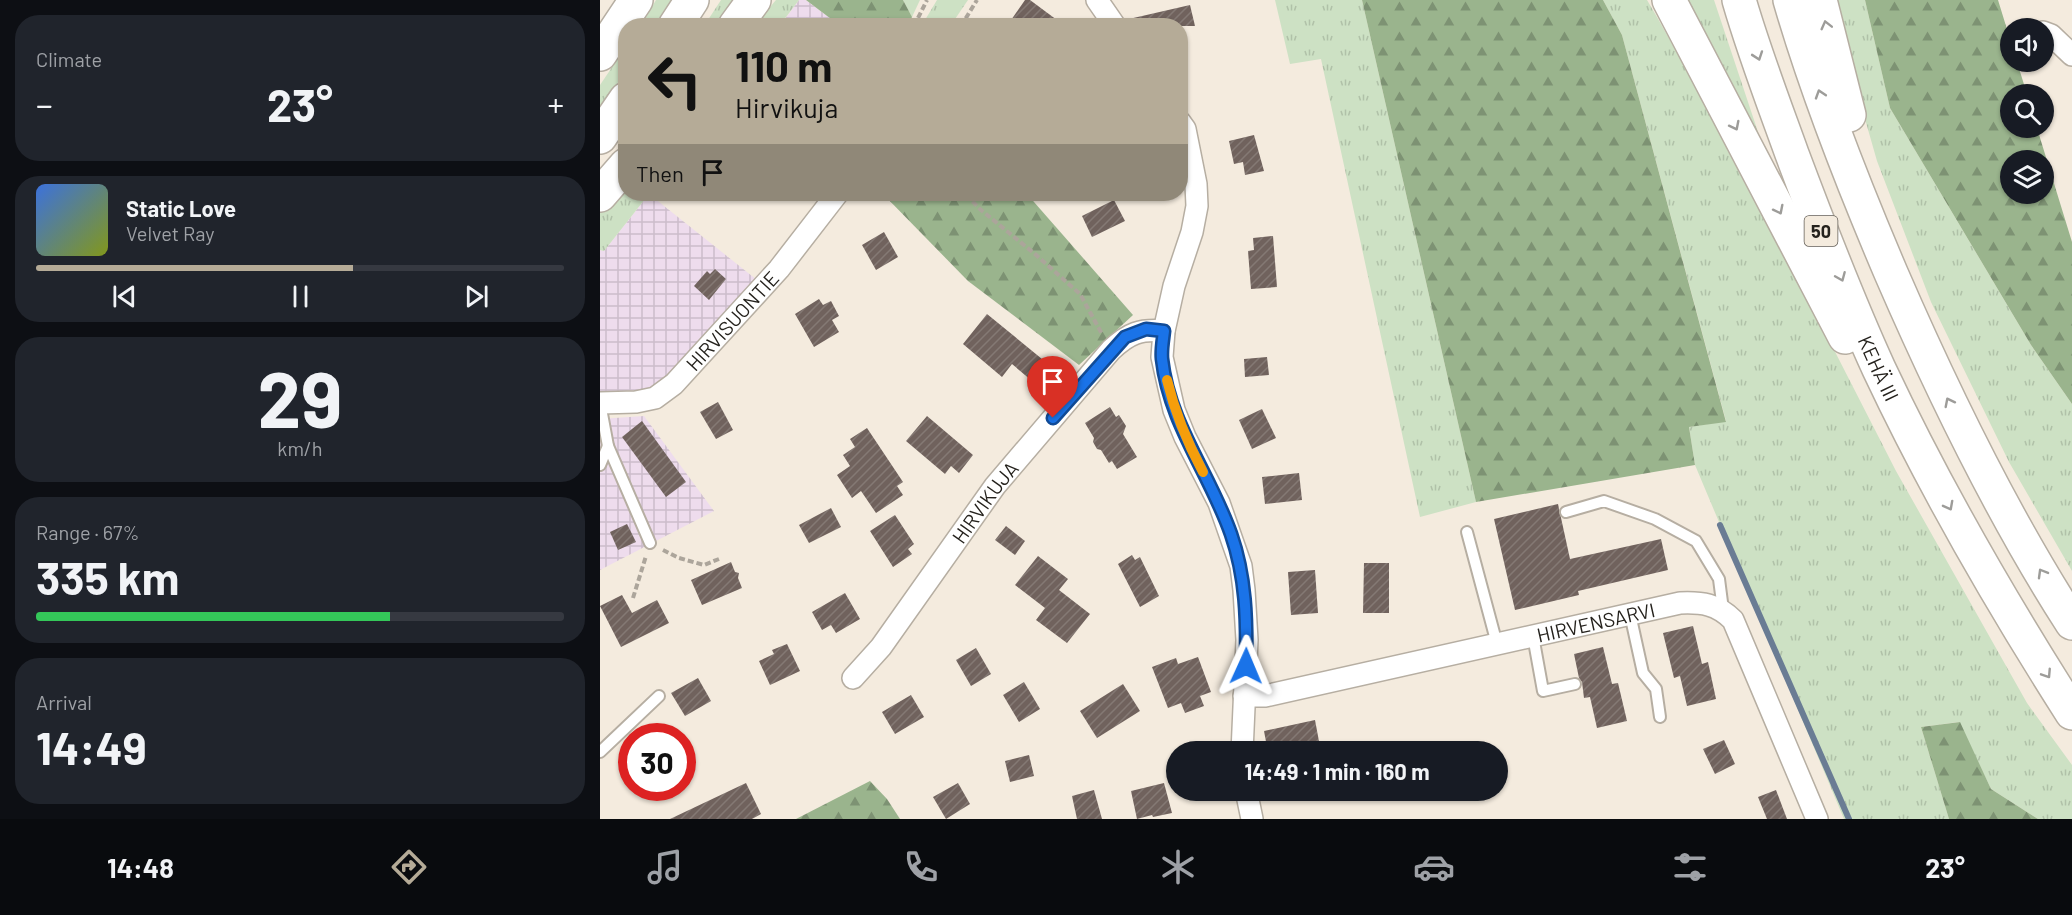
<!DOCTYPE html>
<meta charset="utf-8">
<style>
body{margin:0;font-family:Barlow,sans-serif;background:#20242c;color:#f1f3f6;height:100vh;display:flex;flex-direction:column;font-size:22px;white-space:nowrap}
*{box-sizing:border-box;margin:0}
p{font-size:20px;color:#9ea1a6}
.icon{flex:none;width:33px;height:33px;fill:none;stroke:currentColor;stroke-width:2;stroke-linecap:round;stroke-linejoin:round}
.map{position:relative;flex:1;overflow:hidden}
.drawer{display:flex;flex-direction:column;gap:15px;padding:15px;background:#0d0f14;width:600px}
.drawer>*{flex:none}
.top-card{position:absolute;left:18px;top:18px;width:570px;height:183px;border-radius:24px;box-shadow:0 2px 4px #0004;background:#b5ab97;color:#111;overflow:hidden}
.tools{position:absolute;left:1400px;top:18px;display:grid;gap:12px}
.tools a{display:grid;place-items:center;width:54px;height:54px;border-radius:50%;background:#171b24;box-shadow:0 2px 4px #0004;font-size:30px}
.speed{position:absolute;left:18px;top:723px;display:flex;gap:12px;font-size:30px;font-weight:700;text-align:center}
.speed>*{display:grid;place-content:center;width:78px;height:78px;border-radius:50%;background:#171b24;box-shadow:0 2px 4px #0004;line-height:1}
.speed .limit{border:9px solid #d22;background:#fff;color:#111}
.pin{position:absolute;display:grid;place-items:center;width:51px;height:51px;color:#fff;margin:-62px -26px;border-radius:50% 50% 50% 0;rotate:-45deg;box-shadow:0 0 6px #0007}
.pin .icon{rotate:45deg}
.me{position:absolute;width:66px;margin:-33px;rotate:1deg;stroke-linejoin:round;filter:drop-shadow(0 0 4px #0008)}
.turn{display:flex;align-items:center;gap:21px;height:126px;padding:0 18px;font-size:27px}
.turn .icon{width:78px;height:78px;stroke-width:2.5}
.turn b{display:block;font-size:42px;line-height:51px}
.then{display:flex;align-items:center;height:57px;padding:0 18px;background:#0003;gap:12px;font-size:22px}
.big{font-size:45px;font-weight:700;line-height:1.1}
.drawer .card{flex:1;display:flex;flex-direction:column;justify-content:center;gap:9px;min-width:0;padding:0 21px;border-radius:24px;background:#20242c}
.drawer .dial{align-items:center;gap:0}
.dial b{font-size:78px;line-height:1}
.song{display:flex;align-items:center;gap:18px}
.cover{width:72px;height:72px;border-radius:9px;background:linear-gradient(135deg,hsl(220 70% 55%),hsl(70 70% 35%))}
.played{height:6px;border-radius:3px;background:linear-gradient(90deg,#b5ab97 60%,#363941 60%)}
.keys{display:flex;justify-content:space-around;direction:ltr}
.heat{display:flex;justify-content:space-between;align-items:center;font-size:33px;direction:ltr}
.charge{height:9px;border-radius:4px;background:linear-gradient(90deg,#34c759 67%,#363941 0)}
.trip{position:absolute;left:566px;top:741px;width:342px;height:60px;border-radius:30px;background:#171b24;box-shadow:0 2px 4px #0004;font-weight:700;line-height:60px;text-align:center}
.menu{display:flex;height:96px;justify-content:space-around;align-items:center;background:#090b0e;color:#9ea1a6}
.menu .icon{width:42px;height:42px}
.menu .selected{color:#b5ab97}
.menu b{font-size:27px;color:#f1f3f6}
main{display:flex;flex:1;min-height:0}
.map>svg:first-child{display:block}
</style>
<main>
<section class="drawer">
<div class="card"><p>Climate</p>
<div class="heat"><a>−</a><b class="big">23°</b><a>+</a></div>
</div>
<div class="card">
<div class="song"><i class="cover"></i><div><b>Static Love</b><p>Velvet Ray</p></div></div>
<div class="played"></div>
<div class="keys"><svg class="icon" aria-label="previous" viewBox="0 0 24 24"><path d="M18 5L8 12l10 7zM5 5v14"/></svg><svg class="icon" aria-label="pause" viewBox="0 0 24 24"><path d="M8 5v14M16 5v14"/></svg><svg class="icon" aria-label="next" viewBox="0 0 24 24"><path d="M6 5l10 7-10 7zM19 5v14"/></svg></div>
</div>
<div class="card dial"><b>29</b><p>km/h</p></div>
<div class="card"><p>Range · 67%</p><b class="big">335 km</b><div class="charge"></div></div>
<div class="card"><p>Arrival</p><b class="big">14:49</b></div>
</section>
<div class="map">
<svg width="1472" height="819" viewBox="0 0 1472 819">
<defs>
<pattern id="industrial-grid" width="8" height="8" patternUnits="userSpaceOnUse" patternTransform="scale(1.5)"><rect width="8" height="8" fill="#eedced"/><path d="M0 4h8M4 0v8" fill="none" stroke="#ccbccb"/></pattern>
<pattern id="grass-tufts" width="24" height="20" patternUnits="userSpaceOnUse" patternTransform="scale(1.5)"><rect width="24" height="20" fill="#cde1c4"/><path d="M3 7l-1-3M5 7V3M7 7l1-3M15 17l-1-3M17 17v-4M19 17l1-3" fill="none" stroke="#b0c1a8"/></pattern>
<pattern id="forest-firs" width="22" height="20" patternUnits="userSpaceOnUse" patternTransform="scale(1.5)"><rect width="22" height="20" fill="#9ab48d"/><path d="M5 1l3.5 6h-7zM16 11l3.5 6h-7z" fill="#7d9273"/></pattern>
<pattern id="building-hatch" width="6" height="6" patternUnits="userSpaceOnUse" patternTransform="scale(1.5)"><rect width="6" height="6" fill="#70625d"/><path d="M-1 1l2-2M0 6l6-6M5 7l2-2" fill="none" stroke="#847974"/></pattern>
</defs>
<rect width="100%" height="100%" fill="#f4ebde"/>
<!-- industrial -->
<g fill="url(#industrial-grid)">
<path d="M199,0H206L239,25L180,26Z"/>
<path d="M49,194L157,280L63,381L45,390L0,392V250L4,251Z"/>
<path d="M44,416L114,511L0,570V419Z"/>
</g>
<!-- grass -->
<g fill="url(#grass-tufts)">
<path d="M56,0H74L57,25L41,26Z"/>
<path d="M121,0H139L119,25L104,26Z"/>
<path d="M176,0H199L180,25L154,26Z"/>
<path d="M303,0H320L312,17Z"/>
<path d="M337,0H368L351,25H322Z"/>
<path d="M675,0H762L876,502L820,517L721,59L690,64Z"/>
<path d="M1003,0H1047L1057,17L1138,162L1296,471L1427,703L1472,765V819H1438L1391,789L1359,722L1321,727L1349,819H1244L1095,465L1089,427L1126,421L1022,35Z"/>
<path d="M1086,0H1114L1165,153Z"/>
<path d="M1231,0H1265L1290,108L1431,345L1472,404V571L1409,462L1331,302L1277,161Z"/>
<path d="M25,48V72L0,109V85Z"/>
<path d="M25,182L26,194H49L4,251L0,250V212Z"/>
</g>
<!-- forest -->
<g fill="url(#forest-firs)" fill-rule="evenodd">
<path d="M206,0H303L312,17L308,25H239Z"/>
<path d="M762,0H1003L1022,35L1126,422L1089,427L1095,465L876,502Z"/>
<path d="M1265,0H1398L1410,39V62H1417L1427,94H1410V128H1437L1472,242V404L1431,345L1290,108ZM1443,160V194H1410V160Z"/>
<path d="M283,194H427L533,315L479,365L368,281Z"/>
<path d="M1360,722L1391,789L1438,819H1349L1321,727Z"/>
<path d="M270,781L287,799L300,819H196Z"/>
</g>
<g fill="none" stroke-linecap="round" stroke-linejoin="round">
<!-- stream -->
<path stroke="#6a7c94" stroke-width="6" d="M1120,525L1249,819"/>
</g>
<!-- building -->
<g fill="url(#building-hatch)">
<path d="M425,0H430L465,26H407Z"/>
<path d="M590,5L595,26H530L529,19Z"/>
<path d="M654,135L664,171L645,175L643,162L634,164L629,141Z"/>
<path d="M514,200L525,221L492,237L482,216Z"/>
<path d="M284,232L298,257L276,270L262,245Z"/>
<path d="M673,236L677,287L651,289L648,251L654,250L653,238Z"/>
<path d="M115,269L126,279L109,300L94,286L107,271L110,274Z"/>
<path d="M219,299L223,305L231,301L239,316L232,320L239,332L214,347L195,314Z"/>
<path d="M387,314L453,368L438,386L412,364L402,377L363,344Z"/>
<path d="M667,357L669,375L645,377L644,359Z"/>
<path d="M118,402L133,430L116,439L100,412Z"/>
<path d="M510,407L516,417L519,415L526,426L523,434L537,457L517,469L512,461L509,463L501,450L497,449L493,442L494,438L485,423Z"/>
<path d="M662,409L676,438L652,449L639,420Z"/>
<path d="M327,416L373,455L359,473L351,466L345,474L306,441Z"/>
<path d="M42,421L86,482L66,497L22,437Z"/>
<path d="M267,428L303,482L297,486L303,495L276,513L261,491L252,498L237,475L250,466L243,455L255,447L250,439Z"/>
<path d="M699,473L702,500L665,504L662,477Z"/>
<path d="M958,504L970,559L1061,539L1068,570L978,591L979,595L915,610L894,519Z"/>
<path d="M231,508L241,527L209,543L199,525Z"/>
<path d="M295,515L314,544L308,549L312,554L293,567L270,531Z"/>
<path d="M27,524L36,542L18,550L10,532Z"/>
<path d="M406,526L425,541L415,555L395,540Z"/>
<path d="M532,555L535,560L540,557L559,596L540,607L518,564Z"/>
<path d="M438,556L468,579L459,590L490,614L467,643L436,620L445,608L415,585Z"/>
<path d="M131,562L135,572L139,573L138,578L142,588L102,605L91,580Z"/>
<path d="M764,563H789V613H763Z"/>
<path d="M715,570L718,613L691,615L688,572Z"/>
<path d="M245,593L260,619L236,633L231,625L222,630L212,612Z"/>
<path d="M22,595L32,613L57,600L69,623L21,647L0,606Z"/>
<path d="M1093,626L1102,664L1108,662L1116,699L1087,706L1080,676L1074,678L1063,633Z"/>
<path d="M187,644L200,671L170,685L159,661L174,654L172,650Z"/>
<path d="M1003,647L1012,684L1018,683L1027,721L997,728L990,697L984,698L982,682L979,678L974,654Z"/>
<path d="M376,648L391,674L371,686L356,660Z"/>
<path d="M598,657L611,692L600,696L604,706L585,713L581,703L568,708L552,667L576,658L578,664Z"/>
<path d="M98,678L111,701L85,716L71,693Z"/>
<path d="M424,682L440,709L419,722L403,695Z"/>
<path d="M523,684L540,711L497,738L480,711Z"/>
<path d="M311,695L324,717L295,734L282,712Z"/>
<path d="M715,720L721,752H668L664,731Z"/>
<path d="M1124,740L1135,764L1115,774L1103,749Z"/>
<path d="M429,755L434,776L410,782L405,761Z"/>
<path d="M146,783L161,814L152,819H70Z"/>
<path d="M358,783L370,804L346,819L333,797Z"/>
<path d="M564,783L572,813L553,817L552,815L537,819L531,791Z"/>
<path d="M494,790L502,819H477L472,796Z"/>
<path d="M1176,790L1187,819H1167L1158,797Z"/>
</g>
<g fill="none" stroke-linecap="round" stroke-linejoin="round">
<!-- lane casing -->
<g stroke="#b6aea2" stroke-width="14">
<g id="lane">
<path d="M0,403L8,446L50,543"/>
<path d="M0,465L8,446"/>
<path d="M966,512L1004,501L1055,519L1096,541L1119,579L1123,610"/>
<path d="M867,532L897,644"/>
<path d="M1030,614L1043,673L1056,689L1060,717"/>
<path d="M933,636L943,691L975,684"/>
<path d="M0,752L59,696"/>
</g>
</g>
<!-- street casing -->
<g stroke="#b6aea2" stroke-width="24">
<g id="street">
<path d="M497,0L515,26"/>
<path d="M1443,32L1451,35L1472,55"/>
<path d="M580,122L585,129L596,184L597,206L592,232L574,286L564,331L562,357L574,410L585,437L619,503L641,566L644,590L647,640L642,752"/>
<path id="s1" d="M0,403L36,402L55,398L74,384L179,269L237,194"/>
<path id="s2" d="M253,678L281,647L395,486L511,350C529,333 540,329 564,331"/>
<path id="s3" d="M644,696H665L1080,603C1102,602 1117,604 1133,620L1217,819"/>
<path d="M646,790L652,819"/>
</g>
</g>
<!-- highway casing -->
<g stroke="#b6aea2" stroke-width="36">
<g id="highway">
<path d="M1069,0L1245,337"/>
<path id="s4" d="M1139,0C1154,52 1174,104 1192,154C1219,226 1247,299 1279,369C1335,488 1401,602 1472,713"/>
<path d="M1190,0C1217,93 1253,184 1291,273C1343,393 1401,513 1472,623"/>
<path d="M1220,0L1249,115"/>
<path d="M75,26L92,0"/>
<path d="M135,26L154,0"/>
<path d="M0,54L36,0"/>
<path d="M0,137L26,99"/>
<path d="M0,195L26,165"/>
</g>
</g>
<!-- path -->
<g stroke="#aca59b" stroke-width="4" stroke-dasharray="6 3" stroke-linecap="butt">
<path d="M314,26L327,0"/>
<path d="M361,26L377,0"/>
<path d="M368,194L369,198L381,210L435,254L480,294L502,334"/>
<path d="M63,550L79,558L104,565L119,559"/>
<path d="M33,598L46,556"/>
</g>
<!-- lane -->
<use href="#lane" stroke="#fff" stroke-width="10"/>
<!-- street -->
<use href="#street" stroke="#fff" stroke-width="21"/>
<!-- highway -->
<use href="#highway" stroke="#fff" stroke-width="33"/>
</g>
<!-- one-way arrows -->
<defs><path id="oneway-chevron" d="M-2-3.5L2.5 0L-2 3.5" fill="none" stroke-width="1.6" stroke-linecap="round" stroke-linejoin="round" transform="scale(1.5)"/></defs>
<g stroke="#9d9c99">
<use href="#oneway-chevron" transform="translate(1226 25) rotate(-104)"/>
<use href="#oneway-chevron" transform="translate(1158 56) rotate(71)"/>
<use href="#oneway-chevron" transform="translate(1220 94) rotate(-108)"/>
<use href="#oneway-chevron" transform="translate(1135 126) rotate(63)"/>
<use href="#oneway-chevron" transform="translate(1179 210) rotate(63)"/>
<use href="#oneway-chevron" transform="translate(1241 277) rotate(67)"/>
<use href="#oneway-chevron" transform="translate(1349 402) rotate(-117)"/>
<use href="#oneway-chevron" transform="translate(1349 506) rotate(62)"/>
<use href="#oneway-chevron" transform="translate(1442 573) rotate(-120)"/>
<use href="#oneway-chevron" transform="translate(1447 674) rotate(57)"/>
</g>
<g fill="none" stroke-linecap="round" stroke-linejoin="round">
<!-- route casing -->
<g stroke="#114b97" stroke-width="15">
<path id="route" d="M453,418L525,337L546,329L564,331C563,340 561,350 562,359C569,423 610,474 631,534C646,577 647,620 646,666"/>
</g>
<!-- route -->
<use href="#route" stroke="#1a73e8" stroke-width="10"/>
<!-- slow -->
<path stroke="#f59e0b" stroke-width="10" d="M567,380C575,413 587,442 603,472"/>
</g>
<g text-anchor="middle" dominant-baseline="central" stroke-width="6" stroke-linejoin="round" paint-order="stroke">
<!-- shield labels -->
<rect fill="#f4ebde" stroke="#635e57" stroke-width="1.5" x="1204.5" y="216" width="33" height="30" rx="4.5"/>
<g font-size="18" font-weight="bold" fill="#25221d">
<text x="1221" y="231">50</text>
</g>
<!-- street labels -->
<g font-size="20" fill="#25221d" stroke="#f4ebde">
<text stroke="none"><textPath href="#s1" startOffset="165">HIRVISUONTIE</textPath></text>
<text stroke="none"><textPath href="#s4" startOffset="394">KEHÄ III</textPath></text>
<text stroke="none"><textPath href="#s2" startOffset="220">HIRVIKUJA</textPath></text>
<text stroke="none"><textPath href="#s3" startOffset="360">HIRVENSARVI</textPath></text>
</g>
</g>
</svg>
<div class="tools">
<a><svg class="icon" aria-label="sound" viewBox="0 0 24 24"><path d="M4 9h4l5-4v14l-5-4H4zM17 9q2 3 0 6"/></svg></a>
<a><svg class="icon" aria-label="search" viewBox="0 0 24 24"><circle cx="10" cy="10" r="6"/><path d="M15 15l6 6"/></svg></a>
<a><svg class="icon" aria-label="layers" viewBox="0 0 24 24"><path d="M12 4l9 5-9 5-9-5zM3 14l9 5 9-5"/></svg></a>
</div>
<div class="speed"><div class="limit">30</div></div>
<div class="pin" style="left:453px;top:418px;background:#d93025"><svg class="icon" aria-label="arrive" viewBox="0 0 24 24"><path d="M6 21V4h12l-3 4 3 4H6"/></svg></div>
<svg class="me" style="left:646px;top:666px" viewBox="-20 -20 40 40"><path d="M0-17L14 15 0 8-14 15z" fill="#1a73e8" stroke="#fff" stroke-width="4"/></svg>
<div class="trip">14:49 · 1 min · 160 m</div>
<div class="top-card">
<div class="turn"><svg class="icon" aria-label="left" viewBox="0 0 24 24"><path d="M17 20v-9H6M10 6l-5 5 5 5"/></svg><div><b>110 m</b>Hirvikuja</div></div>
<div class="then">Then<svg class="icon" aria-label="arrive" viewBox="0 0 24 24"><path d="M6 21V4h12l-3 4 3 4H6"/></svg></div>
</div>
</div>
</main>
<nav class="menu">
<b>14:48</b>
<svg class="icon selected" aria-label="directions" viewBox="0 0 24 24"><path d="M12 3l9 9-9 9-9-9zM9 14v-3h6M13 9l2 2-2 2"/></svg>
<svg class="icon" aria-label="music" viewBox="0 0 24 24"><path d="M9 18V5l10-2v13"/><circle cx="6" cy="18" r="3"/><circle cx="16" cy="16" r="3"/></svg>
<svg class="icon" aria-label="phone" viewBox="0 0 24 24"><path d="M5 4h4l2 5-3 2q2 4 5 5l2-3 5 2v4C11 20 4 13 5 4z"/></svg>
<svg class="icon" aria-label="climate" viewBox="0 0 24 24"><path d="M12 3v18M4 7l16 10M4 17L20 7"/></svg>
<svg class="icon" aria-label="car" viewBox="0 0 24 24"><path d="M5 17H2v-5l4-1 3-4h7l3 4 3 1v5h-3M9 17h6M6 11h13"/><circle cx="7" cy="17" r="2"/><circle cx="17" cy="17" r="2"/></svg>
<svg class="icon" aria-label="filters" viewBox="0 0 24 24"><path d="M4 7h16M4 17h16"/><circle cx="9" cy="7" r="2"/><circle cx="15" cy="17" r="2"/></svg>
<b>23°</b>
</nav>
